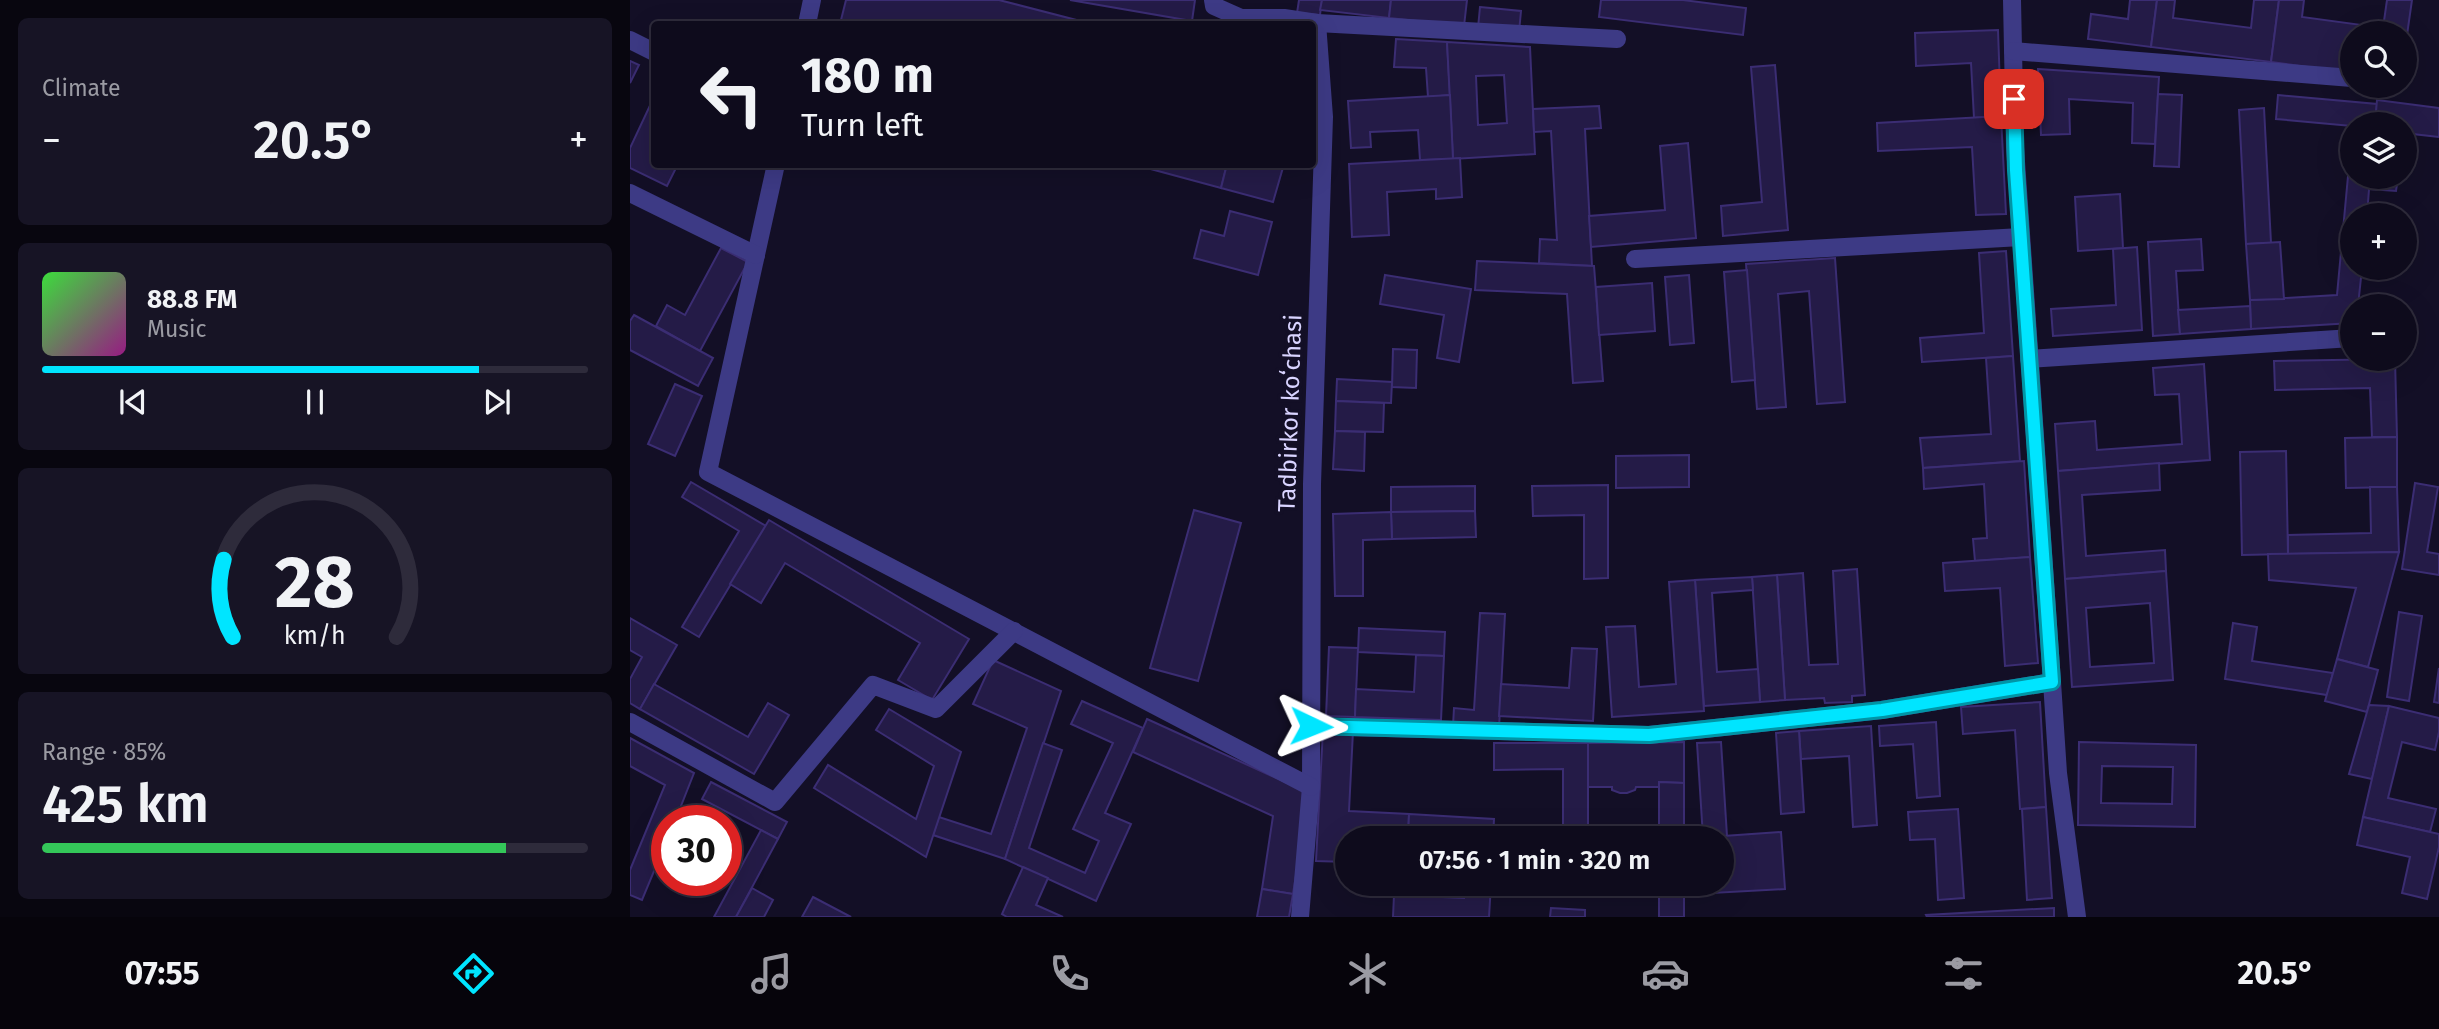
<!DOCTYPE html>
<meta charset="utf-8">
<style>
body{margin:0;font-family:"Fira Sans",sans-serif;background:#171425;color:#f1f3f6;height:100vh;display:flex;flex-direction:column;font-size:26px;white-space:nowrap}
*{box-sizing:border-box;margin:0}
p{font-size:23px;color:#9b9ba3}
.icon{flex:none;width:38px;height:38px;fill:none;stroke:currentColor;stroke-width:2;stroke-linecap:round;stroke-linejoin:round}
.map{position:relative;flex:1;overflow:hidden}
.panel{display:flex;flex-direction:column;gap:18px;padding:18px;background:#08060f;width:630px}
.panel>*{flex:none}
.guide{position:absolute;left:21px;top:21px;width:665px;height:147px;border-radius:7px;box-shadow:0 7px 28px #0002,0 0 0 2px #2e2b3b;background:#0e0b1c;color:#f1f3f6;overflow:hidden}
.buttons{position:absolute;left:1710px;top:21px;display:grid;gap:14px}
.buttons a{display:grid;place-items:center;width:77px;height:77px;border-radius:50%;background:#0e0b1c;box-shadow:0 7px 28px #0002,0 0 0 2px #2e2b3b;font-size:35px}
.speed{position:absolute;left:21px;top:805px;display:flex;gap:14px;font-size:35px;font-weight:700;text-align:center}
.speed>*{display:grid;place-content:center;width:91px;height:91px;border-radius:50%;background:#0e0b1c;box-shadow:0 7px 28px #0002,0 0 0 2px #2e2b3b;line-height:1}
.speed .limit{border:10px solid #d22;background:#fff;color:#111}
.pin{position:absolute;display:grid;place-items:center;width:60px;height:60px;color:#fff;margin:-30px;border-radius:14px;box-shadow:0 4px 10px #0006}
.me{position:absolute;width:77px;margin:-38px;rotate:92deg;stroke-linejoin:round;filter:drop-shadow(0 0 5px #0008)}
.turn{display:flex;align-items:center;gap:24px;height:147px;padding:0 35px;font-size:32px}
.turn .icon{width:91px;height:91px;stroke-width:2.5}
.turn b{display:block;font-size:49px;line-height:60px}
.big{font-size:52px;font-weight:600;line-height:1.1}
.panel .tile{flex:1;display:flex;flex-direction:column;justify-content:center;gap:10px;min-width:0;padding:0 24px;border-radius:10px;background:#171425}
.panel .dial{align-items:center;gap:0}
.dial svg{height:182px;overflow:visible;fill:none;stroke:#2e2b3b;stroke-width:7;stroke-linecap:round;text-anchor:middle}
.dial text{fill:#f1f3f6;stroke:none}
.song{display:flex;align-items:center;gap:21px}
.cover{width:84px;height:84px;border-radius:10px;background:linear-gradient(135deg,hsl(120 70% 55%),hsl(310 70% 35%))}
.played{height:7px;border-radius:4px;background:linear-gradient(90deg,#00e5ff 80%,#2e2b3b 80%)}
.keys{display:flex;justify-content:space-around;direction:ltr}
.heat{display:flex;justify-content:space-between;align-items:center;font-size:38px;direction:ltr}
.charge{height:10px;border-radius:5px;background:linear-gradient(90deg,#34c759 85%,#2e2b3b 0)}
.trip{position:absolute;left:705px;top:826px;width:399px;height:70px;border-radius:35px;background:#0e0b1c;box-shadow:0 7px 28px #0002,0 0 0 2px #2e2b3b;font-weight:600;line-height:70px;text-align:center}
.tab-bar{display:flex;height:112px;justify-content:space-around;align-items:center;background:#06040b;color:#9b9ba3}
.tab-bar .icon{width:49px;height:49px}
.tab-bar .active{color:#00e5ff}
.tab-bar b{font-size:32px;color:#f1f3f6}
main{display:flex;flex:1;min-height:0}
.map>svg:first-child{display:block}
</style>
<main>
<section class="panel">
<div class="tile"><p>Climate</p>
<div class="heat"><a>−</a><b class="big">20.5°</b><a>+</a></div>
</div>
<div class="tile">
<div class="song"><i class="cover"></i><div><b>88.8 FM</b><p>Music</p></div></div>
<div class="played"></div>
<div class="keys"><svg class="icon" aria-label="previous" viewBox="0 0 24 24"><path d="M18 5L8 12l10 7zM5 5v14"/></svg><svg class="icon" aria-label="pause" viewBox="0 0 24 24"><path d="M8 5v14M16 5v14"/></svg><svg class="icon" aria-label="next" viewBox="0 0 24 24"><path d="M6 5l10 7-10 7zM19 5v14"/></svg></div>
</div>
<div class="tile dial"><svg viewBox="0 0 100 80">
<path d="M14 69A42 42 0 1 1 86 69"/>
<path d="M14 69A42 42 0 0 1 10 35" stroke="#00e5ff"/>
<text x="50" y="56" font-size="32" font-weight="700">28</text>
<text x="50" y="72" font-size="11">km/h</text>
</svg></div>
<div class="tile"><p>Range · 85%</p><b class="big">425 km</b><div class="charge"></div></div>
</section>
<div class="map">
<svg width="1809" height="917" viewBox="0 0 1809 917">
<rect width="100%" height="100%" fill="#130f26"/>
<!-- building -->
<g fill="#241b47" stroke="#3b2d73" stroke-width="2" fill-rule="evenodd">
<path d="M216,0H369L462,24H210Z"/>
<path d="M440,0H565L562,21Z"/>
<path d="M669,0H692L690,15L667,13Z"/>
<path d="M692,0H761L759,18L690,10Z"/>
<path d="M761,0H837L834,26L759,18Z"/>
<path d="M971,0H1053L1116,8L1113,35L969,17Z"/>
<path d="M1500,0H1527L1521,47L1458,39L1461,14L1498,19Z"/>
<path d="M1527,0H1545L1543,18L1621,28L1624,0H1649L1641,62L1521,47Z"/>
<path d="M1649,0H1674L1672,17L1753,28L1757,0H1782L1774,56V33H1722V73L1641,62Z"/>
<path d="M850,7L891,11L889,32L848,28Z"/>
<path d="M1368,30L1371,116L1344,118L1341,63L1286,66L1285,33Z"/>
<path d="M766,39L817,42L820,95L798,97L796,68L764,67Z"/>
<path d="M817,42L900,47L905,154L823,159ZM874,75L877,123L848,125L846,76Z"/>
<path d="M0,61L9,65L0,83Z"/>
<path d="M1145,65L1158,230L1093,236L1091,206L1132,202L1121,67Z"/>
<path d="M1408,69L1529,77L1525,144L1502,143L1503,103L1439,99L1440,134L1411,135Z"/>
<path d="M1528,94L1552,95L1549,167L1524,166Z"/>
<path d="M820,95L823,159L790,160L788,130L740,132L741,147L721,148L718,101Z"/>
<path d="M1648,95L1747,104L1745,124L1722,126L1646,119Z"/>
<path d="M24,97V164H48L37,186L0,168V148Z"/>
<path d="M1747,100L1809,108V137L1774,133V124H1745Z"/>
<path d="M969,106L971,128L955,129L962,266L909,263L910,239L927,240L921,131L904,132L903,109Z"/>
<path d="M1634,108L1641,243L1616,244L1609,110Z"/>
<path d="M1371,116L1376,214L1346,215L1342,147L1248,151L1247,123Z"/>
<path d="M1722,133V177H1740L1737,215H1722V268H1732L1728,306H1722V323L1621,329L1620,300L1707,295Z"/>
<path d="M1058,143L1066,238L961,247L959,216L1035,210L1030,146Z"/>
<path d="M830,158L832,197L806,199V189L757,192L759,235L722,237L719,164Z"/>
<path d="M502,164H597L591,188Z"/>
<path d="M597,164H654L643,202L591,188Z"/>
<path d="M1740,177H1768L1766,191L1739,189Z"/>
<path d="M1490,194L1493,248L1448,251L1445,197Z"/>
<path d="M600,211L642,222L628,275L564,258L571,230L594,236Z"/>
<path d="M1571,239L1573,270L1546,271L1550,334L1523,336L1518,242Z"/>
<path d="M1650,242L1654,299L1620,300L1616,244Z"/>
<path d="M1507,247L1512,330L1423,336L1421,309L1486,305L1483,249Z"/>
<path d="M91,248L118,262L70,351L26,326L37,305L55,315Z"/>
<path d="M1376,251L1383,356L1292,362L1290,338L1354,333L1349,253Z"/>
<path d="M1205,258L1215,402L1187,404L1179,291L1148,294L1156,407L1127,409L1116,264Z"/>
<path d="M847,261L964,266L973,381L943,383L937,294L845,290Z"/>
<path d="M1117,270L1125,380L1102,382L1094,272Z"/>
<path d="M755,275L841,289L829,362L807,358L814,315L750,304Z"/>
<path d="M1059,275L1064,343L1040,345L1035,277Z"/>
<path d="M1022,283L1025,331L969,335L966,287Z"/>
<path d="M1620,306L1621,329L1550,334L1548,310Z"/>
<path d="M4,315L83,358L68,386L0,350V321Z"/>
<path d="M763,349L787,350L786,388L762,387Z"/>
<path d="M1383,356L1390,461L1293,468L1290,438L1361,434L1356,358Z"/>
<path d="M1765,359L1767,437H1742L1740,388L1645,390L1644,361Z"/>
<path d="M1574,364L1580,460L1428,471L1425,424L1465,421L1467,450L1552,444L1549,394L1525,395L1523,368Z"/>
<path d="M707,379L762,382L761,403L706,401Z"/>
<path d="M45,384L72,396L45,456L18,444Z"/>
<path d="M706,401L754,403L753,432L705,431Z"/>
<path d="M705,431L735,432L734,471L703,469Z"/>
<path d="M1767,437V487L1716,488L1715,438Z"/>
<path d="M1656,451L1658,554L1612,555L1610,452Z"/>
<path d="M1059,455V487L986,488V456Z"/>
<path d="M1394,461L1400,557L1345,561L1343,539L1357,538L1354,484L1294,489L1293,468Z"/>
<path d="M1529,463L1530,490L1452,495L1456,556L1535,550L1536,571L1435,579L1428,471Z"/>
<path d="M61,482L136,526L69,637L52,627L109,531L52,497Z"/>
<path d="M1785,483L1808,487L1797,552L1809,554V575L1772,569Z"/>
<path d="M978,485V578L954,579V515L903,516L902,486Z"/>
<path d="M845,486V511L761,512V487Z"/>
<path d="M1740,487H1767L1769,552L1658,554V535L1741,533Z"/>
<path d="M564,510L611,523L568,681L520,668Z"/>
<path d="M845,511L846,537L762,539L761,512Z"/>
<path d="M761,512L762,539L733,540V596H705L703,514Z"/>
<path d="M139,520L339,639L302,700L268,680L290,643L155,563L131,603L100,584Z"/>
<path d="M1769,552L1738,667L1707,659L1726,588L1639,580L1638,554Z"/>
<path d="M1400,557L1408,663L1375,666L1370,588L1315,591L1313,563Z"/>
<path d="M1227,569L1235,695L1222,696V702L1195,703L1194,698L1155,700L1147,575L1173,573L1179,665L1208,664L1203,571Z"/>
<path d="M1536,571L1543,680L1442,687L1435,579ZM1520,603L1524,663L1460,667L1456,608Z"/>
<path d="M1147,575L1155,700L1130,702L1122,577Z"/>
<path d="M1122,577L1123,590L1082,593L1087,672L1128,669L1130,702L1074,706L1065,580Z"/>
<path d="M1065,580L1074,711L982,717L976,627L1005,626L1009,687L1046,684L1039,582Z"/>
<path d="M1769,612L1792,616L1779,701L1757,697Z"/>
<path d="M850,613L875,614L869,728L823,726L824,708L844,710Z"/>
<path d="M0,618L47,645L10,709L0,703V679L12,657L0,650Z"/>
<path d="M1603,623L1627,627L1622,661L1703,673L1697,695L1595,679Z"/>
<path d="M729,628L815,632L814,656L728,652Z"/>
<path d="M699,647L728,648L725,717L696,716Z"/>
<path d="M942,648L967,649L963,721L869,716L871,684L939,688Z"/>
<path d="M786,655L814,656L811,720L725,717L726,689L784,692Z"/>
<path d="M1707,659L1748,670L1737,712L1695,701Z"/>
<path d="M363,660L431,691L375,859L303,835L309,817L361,834L397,728L343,704Z"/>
<path d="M1809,668V703L1804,702Z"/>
<path d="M24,684L118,737L138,703L159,715L124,774L10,709Z"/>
<path d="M452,701L513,728L475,813L501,824L466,901L375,859L413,743L432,750L399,848L455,873L469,841L443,829L483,743L441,724Z"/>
<path d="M1410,702L1416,807L1390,809L1385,730L1333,734L1331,707Z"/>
<path d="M1739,705L1759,706L1742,779L1719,774Z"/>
<path d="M1759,706L1809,718V732L1805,750L1772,742L1758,798L1806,809L1800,832L1733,817Z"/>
<path d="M259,709L331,752L296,857L184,788L198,765L286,819L304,766L246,730Z"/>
<path d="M517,719L679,793L663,894L632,889L643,816L503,752Z"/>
<path d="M1306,722L1310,796L1287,798L1283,744L1250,746L1249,726Z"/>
<path d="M1241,726L1247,825L1223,827L1219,756L1171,759L1169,731Z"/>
<path d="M693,730L723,731L719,811L779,814L778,838H718V862L686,861Z"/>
<path d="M1169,731L1174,812L1151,814L1146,733Z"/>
<path d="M0,738L64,773L45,821H37V840L12,900L0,895V870L35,785L0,766Z"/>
<path d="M1054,742V783L1029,782V787H1006L1005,790L997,793H990L982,790V787H958V743Z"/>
<path d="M1091,742L1097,836L1073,837L1067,743Z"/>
<path d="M1449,742L1566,745L1565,827L1448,825ZM1472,766L1543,767L1542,804L1471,803Z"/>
<path d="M864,743H958V838H933V769L864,770Z"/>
<path d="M81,782L157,822L148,839L72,799Z"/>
<path d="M1029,782L1054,783V838H1029Z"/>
<path d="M1416,807L1422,898L1397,900L1392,809Z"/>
<path d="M1328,809L1334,898L1308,900L1305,839L1280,840L1278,812Z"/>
<path d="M779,814L864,819L863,838H778Z"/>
<path d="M1733,817L1809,834V847L1797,899L1772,893L1780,857L1727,845Z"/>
<path d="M131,830L148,839L106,917H84Z"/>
<path d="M1151,832L1155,889L1082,893V884H1092V838L1079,837Z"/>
<path d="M393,867L418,878L406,905L433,917H377L372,914Z"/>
<path d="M835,884H861L859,917H763L764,895L834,898Z"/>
<rect x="1029" y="884" width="25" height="33"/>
<path d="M122,888L143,900L134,917H106Z"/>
<path d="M632,889L663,894L659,917H627Z"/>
<path d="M183,897L221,917H172Z"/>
<path d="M921,908L955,910V917H920Z"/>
<path d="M1424,908V917H1297L1296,915Z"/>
</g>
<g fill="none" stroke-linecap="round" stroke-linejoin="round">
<!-- minor -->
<g stroke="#3d3a85" stroke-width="18">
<path d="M583,0L584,6L611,18H654L687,23L694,117L682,484L681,787L670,917"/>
<path d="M1382,0L1385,147L1422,682L1428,773L1447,917"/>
<path d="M687,23L987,39"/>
<path d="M177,24L182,0"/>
<path d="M0,40L24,52"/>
<path d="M1383,51L1722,78"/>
<path d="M146,164L78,472L681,787"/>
<path d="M0,193L126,255"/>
<path d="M1005,259L1391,237"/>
<path d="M1399,359L1722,338"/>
<path d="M0,722L145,802L243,685L306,709L384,631"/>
<path d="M681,726L1019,735L1252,710L1422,682"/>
</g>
</g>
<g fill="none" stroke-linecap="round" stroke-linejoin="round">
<!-- route casing -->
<g stroke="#0095a6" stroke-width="18">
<path id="route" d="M681,726L1019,735L1252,710L1422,682L1386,170L1384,99"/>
</g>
<!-- route -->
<use href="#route" stroke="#00e5ff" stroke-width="12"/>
</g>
<g text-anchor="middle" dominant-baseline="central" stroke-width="7" stroke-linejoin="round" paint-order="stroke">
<!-- street labels -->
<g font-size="24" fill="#d9d4ff" stroke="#130f26">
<text transform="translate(660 413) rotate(-88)">Tadbirkor koʻchasi</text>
</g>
</g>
</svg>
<div class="buttons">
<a><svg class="icon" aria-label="search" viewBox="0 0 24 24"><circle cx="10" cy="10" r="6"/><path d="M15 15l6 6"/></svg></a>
<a><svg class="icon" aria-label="layers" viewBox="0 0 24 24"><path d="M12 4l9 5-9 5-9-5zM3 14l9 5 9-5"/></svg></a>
<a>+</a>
<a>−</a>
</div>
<div class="speed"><div class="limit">30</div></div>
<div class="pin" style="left:1384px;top:99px;background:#d93025"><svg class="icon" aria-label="arrive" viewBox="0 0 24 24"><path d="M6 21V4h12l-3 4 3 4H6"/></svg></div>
<svg class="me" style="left:681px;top:726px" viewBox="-20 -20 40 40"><path d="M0-17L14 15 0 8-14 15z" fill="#00e5ff" stroke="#fff" stroke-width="4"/></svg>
<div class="trip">07:56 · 1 min · 320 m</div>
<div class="guide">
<div class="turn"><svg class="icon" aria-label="left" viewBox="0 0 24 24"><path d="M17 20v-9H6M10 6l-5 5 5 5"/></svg><div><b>180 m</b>Turn left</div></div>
</div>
</div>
</main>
<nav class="tab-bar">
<b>07:55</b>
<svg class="icon active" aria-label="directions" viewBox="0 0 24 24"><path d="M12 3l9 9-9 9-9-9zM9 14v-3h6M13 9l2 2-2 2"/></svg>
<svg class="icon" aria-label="music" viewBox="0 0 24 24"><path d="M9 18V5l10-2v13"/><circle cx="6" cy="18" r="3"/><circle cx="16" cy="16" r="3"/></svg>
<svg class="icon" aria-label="phone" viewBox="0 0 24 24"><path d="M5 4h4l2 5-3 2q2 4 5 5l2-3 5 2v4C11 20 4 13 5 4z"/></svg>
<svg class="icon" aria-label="climate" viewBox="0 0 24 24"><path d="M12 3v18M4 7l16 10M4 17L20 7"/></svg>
<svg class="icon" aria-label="car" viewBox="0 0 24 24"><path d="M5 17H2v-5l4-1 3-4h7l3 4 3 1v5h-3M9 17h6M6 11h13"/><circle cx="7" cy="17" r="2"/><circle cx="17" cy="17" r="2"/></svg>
<svg class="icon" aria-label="filters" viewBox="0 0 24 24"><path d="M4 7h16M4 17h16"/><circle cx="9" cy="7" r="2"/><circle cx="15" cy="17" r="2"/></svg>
<b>20.5°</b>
</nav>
